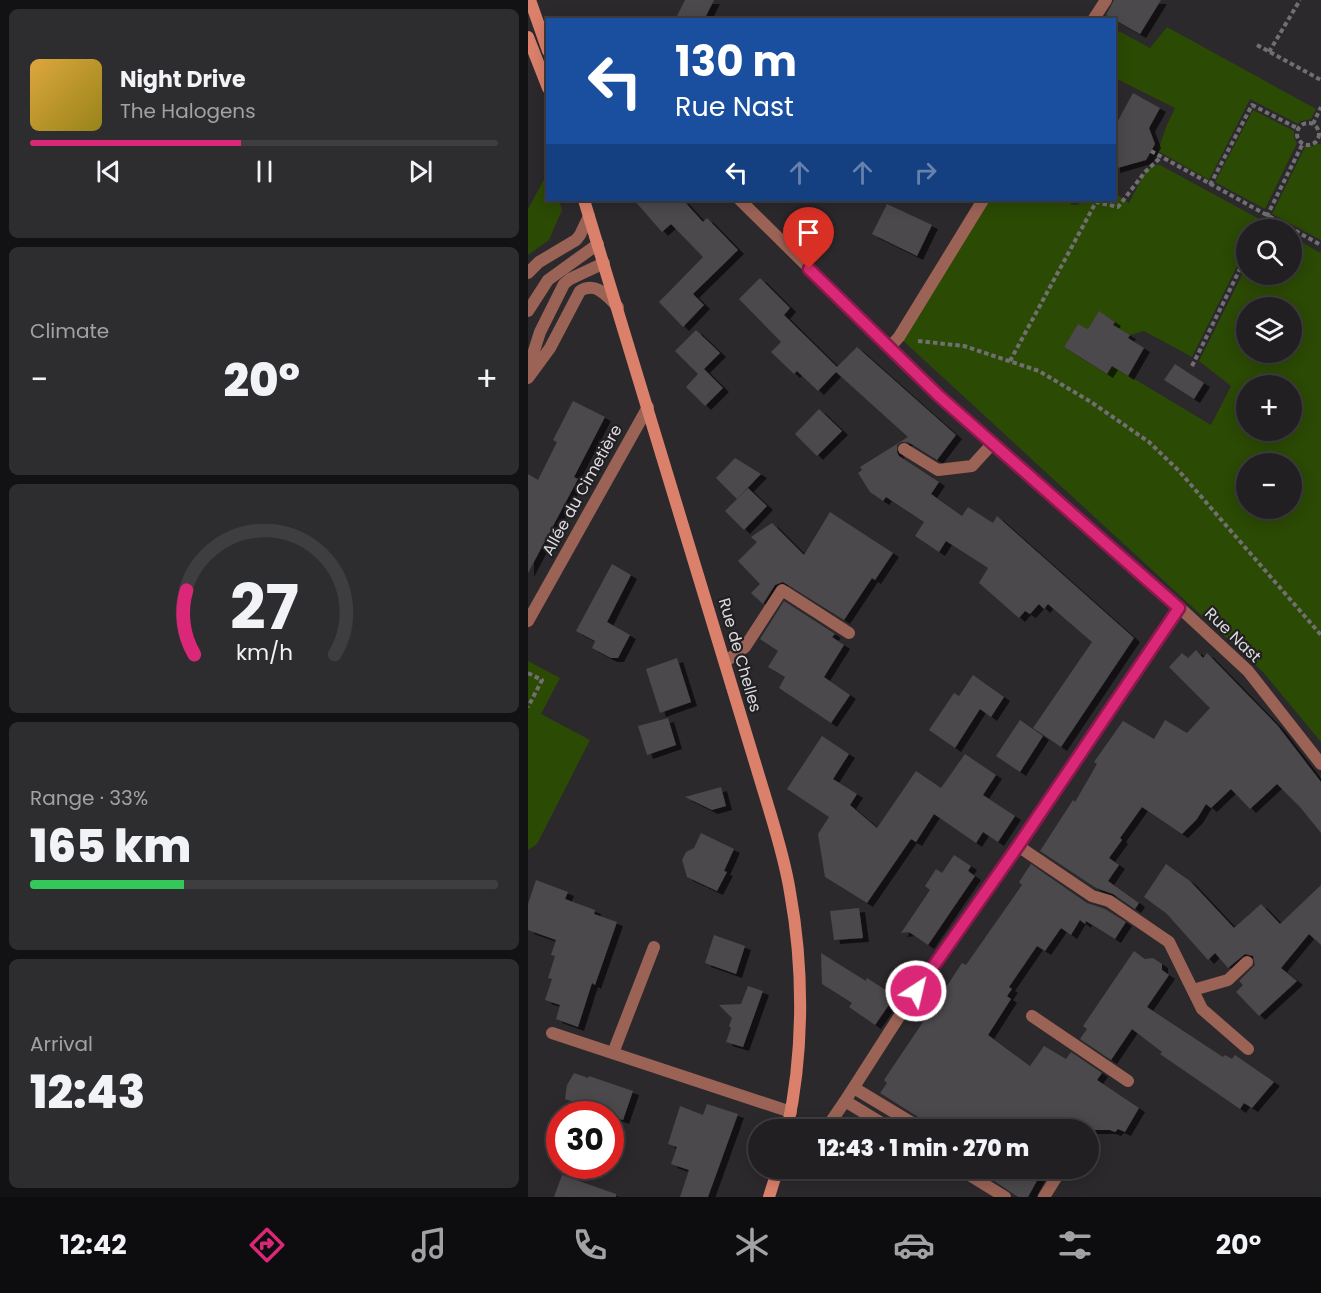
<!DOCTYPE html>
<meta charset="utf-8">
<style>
body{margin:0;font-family:Poppins,sans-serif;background:#2d2c2f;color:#f1f3f6;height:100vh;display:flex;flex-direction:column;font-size:22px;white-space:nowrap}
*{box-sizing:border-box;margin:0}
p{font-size:20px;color:#a2a2a5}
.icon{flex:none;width:33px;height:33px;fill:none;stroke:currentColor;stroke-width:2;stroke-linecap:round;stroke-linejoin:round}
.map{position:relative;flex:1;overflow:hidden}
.details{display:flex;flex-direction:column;gap:9px;padding:9px;background:#121113;width:528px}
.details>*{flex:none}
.hud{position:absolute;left:18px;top:18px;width:570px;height:183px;border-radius:0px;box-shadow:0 3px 15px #0003,0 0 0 2px #3e3d40;background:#1a4fa0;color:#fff;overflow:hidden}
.buttons{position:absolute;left:708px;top:219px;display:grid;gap:12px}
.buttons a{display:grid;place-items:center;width:66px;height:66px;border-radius:50%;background:#211f22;box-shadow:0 3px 15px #0003,0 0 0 2px #3e3d40;font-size:30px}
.speed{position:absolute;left:18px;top:1101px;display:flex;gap:12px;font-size:30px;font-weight:700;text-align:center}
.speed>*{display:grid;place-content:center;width:78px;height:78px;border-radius:50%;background:#211f22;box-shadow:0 3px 15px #0003,0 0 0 2px #3e3d40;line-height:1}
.speed .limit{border:9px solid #d22;background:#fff;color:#111}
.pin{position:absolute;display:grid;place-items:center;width:51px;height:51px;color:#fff;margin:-62px -26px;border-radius:50% 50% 50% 0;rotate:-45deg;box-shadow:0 0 6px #0007}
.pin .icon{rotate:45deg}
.me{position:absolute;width:66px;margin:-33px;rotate:35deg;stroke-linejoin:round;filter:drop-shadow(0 0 4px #0008)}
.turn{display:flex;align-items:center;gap:21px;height:126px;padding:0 30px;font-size:27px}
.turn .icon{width:78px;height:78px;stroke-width:2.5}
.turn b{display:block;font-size:42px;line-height:51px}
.lanes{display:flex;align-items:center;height:57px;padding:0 30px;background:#0003;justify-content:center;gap:30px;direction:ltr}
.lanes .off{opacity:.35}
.big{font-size:45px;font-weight:800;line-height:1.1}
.details .card{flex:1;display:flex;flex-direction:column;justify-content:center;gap:9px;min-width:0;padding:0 21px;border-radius:9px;background:#2d2c2f}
.details .dial{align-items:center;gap:0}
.dial svg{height:156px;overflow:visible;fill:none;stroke:#3e3d40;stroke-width:7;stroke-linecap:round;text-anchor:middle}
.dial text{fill:#f1f3f6;stroke:none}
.song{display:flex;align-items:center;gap:18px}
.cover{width:72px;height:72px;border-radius:9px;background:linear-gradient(135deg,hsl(40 70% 55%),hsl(50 70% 35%))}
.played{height:6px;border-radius:3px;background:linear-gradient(90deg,#db2777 45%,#3e3d40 45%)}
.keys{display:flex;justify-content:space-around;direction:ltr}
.heat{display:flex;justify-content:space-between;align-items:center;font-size:33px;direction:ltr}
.charge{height:9px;border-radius:4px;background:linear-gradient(90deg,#34c759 33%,#3e3d40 0)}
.trip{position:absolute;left:220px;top:1119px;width:351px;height:60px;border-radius:30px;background:#211f22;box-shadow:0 3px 15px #0003,0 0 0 2px #3e3d40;font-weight:800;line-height:60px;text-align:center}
.tab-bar{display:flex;height:96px;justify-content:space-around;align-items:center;background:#0d0c0e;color:#a2a2a5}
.tab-bar .icon{width:42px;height:42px}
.tab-bar .current{color:#db2777}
.tab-bar b{font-size:27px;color:#f1f3f6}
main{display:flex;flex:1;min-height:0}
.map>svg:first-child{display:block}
</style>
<main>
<section class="details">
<div class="card">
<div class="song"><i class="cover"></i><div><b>Night Drive</b><p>The Halogens</p></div></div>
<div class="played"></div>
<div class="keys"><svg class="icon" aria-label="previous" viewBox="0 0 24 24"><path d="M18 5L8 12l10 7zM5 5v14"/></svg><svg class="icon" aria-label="pause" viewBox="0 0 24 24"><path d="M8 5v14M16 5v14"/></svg><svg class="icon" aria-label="next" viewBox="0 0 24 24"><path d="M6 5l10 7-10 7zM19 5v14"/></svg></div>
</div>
<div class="card"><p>Climate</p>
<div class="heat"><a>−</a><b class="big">20°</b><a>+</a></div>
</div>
<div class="card dial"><svg viewBox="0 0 100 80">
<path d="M14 69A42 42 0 1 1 86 69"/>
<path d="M14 69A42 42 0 0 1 10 36" stroke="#db2777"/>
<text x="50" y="56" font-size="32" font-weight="700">27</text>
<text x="50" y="72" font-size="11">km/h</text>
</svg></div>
<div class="card"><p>Range · 33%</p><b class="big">165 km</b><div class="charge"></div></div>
<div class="card"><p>Arrival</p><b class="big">12:43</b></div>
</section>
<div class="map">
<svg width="793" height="1197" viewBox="0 0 793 1197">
<defs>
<filter id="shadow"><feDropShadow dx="6" dy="4" stdDeviation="0" flood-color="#0009"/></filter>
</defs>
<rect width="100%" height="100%" fill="#2c292d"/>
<!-- green -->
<g fill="#2b4a04" fill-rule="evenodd">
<path d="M639,27L788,109L783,119L773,121L770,124L722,99L681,180L630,151L638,127L647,108L587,78V39L591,31L622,48Z"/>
<path d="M725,110L766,131V138L769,143L737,209L687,182Z"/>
<path d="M789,143L793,145V240L744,214L777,147L786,146Z"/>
<path d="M630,164L733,220L728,229L718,230V248L664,357L616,331L602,335L585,325L587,322L571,312L560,329L550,324L536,347L579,374L585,366L683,425L703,386L671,361L718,267V274H764V237L793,253V742L735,672L371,337L455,200H542L543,205H548L559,200H586L587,193L601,203L617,172L621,168ZM718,308H764V352H718ZM718,386H764V430H718ZM718,464H764V508H718Z"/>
<path d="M19,174L20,200H31L34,210L21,240L0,255V209Z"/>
<path d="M0,661L32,678L13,714L62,740L9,844L0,850Z"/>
</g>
<!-- building -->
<g fill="#4b484c" filter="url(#shadow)">
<path d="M157,0H186L176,20H147Z"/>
<path d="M586,0H633L612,34L578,15Z"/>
<path d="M605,93L632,108L621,128L627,144L618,160L586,169V128Z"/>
<path d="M106,200H155L175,222L179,218L210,250L165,294L176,305L155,327L131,302L175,257L143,224L134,232Z"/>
<path d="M359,204L404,225L389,256L344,234Z"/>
<path d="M232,278L262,308L256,315L309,367L329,347L428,435L409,460L380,442H373L369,445V452L371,456L411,482L403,494L434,516L440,507L465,523L469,516L606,638L533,747L505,728L564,642L520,604L516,609L511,604L502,614L497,611L491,618L451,583L460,568L418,541L411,552L387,536L396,522L358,497L355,501L342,492L330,473L334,470L332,467L380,437L308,372L290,391L269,371L266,374L243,352L253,342L211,299Z"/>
<path d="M571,311L587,322L585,325L602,335L600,338L616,348L600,376L584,366L579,374L536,347L550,324L560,329Z"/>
<path d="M168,330L192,353L176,369L195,388L177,406L158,387L170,374L147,351Z"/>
<path d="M647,364L676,383L666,399L636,380Z"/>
<path d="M45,401L77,417L46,477L50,479L0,573V474L10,480L29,442L25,440Z"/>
<path d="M291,409L314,431L289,456L267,434Z"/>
<path d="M207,458L233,474L209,499L188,478Z"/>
<path d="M220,488L239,506L216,530L197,511Z"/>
<path d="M302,512L365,553L347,580L344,578L316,620L255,582L247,585L235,604L223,593L232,584L210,561L229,542L223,537L244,523L276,555Z"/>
<path d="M84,564L103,575L79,622L102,635L90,658H83L64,648L67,641L48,631Z"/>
<path d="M256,601L307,634L304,637L316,645L296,677L322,695L303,723L251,688L257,677L240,667L250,651L232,639Z"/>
<path d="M668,650L675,658L679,653L750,726L793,782V833L772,807L749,784L722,809L703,789L683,808L678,804L669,819L654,834L614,807L592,838L594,840L581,858L591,865L580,881L611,903L607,909L585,894L568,888L512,851L545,800L547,802L569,764L566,762L595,721L626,739L637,720L659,733L682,708L641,667L654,653L660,658Z"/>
<path d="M149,658L163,702L132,713L118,669Z"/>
<path d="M445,675L476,697L463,717L452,709L427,748L401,730L426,693L431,696Z"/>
<path d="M140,718L148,745L119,755L110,726Z"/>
<path d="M492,720L515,736L492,772L468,756Z"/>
<path d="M294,736L321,754L305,779L329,794L322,805L349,828L388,771L413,788L437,754L468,775L455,795L487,816L470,842L455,832L448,843L406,814L388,842L383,839L339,903L297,877L290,834L301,817L259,789Z"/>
<path d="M193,787L198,806L184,810L157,797Z"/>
<path d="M173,833L206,849L196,871L199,872L189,891L159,877L154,860L158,852L166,848Z"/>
<path d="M426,855L443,866L440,871L447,876L400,945L381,932L373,933L402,890L397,886L408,869L414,873Z"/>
<path d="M503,864L559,903L577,909L598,922L587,939L558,921L557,924L552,920L543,935L533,928L517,951L509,946L481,987L484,989L479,996L483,999L460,1035L502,1066L516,1046L538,1059L543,1052L574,1073L569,1080L611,1108L597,1132L590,1129L587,1132L582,1130H402L398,1122L352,1093L359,1083L356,1080L411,998L434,963L438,965L494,885L491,882Z"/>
<path d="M638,864L662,881L706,928L733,904L752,924L793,885V945L781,934L753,968L769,981L731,1016L708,992L715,985L711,981L727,965L725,956L717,954L700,968L687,953L680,960L639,914L616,897Z"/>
<path d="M8,880L40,892L37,899L67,910L66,914L89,922L67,985L64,983L50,1027L28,1019L32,1005L17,1000L24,979L20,978L27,956L23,955L28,940L0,930V904Z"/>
<path d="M331,908L335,938L306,940L302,911Z"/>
<path d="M186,935L217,946L208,974L177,963Z"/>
<path d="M606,951L617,959L625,958L634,964V970L641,975L619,1007L695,1057L697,1055L704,1059L707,1055L746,1082L724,1108L716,1103L712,1109L632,1054L634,1052L604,1029L583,1060L552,1039L559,1029L555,1026Z"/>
<path d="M293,953L338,981L339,978L367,996L347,1025L321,1007L324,1003L294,984Z"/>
<path d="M220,986L235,991L215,1047L198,1042L203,1028L201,1026L204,1018L191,1005L213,1004Z"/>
<path d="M46,1073L60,1078L61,1076L105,1091L95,1120L37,1099L39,1085Z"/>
<path d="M179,1104L210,1114L180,1197H152L161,1170L143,1164L149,1147L140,1144L152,1106L175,1115Z"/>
<path d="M447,1168H516L500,1197H490Z"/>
<path d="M34,1175L88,1194V1197H26Z"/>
</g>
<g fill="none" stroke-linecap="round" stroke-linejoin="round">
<!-- path -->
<g stroke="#716f72" stroke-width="4" stroke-dasharray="4.5 3" stroke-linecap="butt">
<path d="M729,45L793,80"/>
<path d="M741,52L772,0"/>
<circle cx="780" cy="134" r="11"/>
<path d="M785,124L793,107"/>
<path d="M623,151L793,245"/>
<path d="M682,185L724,105L771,129"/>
<path d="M732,230L775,143"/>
<path d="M390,341L436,346L511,371L563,402L621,442L651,471L793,635"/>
<path d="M482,361L568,202L590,207L617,172L633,157"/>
<path d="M664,366L718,257"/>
<path d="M0,673L14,680L0,707"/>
</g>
<!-- lane -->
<g stroke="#9b6355" stroke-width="12">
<path d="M0,273L11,262L48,240L52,235L61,216"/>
<path d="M0,378L22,348L52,291C68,281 79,296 90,307"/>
<path d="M376,449L410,470L444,466L465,443"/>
<path d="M490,846L564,896L581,901L641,942L674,1009L720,1049"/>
<path d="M665,990L700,980L719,962"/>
<path d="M504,1016L600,1081"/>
<path d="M24,1033L263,1112"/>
<path d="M326,1088L394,1129"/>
<path d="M317,1101L365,1130"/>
<path d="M430,1168L477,1197"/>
<path d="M516,1197L534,1168"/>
</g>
<!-- street -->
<g stroke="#9b6355" stroke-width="12">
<path d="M565,20L578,0"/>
<path d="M212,200L411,396L651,607L720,671L793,764"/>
<path d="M0,311L20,280L70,244"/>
<path d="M361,348L371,337L455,200"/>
<path d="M0,370L12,332L36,284L42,279L76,263"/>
<path d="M0,621L120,407"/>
<path d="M197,662L217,647L254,590L321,633"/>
<path d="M85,1053L126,947"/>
<path d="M294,1130L302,1123L317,1101L376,1009L490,846L651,607"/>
</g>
<!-- secondary -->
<g stroke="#db816b" stroke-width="12">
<path d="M2,0L20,51"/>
<path d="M0,37L20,88"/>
<path d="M56,200L238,799C247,829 257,860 262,892C276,969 276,1053 259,1130"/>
<path d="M241,1197L250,1168"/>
</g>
</g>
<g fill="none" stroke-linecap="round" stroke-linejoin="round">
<!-- route casing -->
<g stroke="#8e194d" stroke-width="15">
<path id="route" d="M281,269L411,396L651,608L490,846L388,991"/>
</g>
<!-- route -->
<use href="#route" stroke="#db2777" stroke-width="10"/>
</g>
<g text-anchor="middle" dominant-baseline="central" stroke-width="4.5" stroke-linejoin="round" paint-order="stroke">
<!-- street labels -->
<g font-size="16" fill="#dddcde" stroke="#222023">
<text transform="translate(54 490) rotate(-61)">Allée du Cimetière</text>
<text transform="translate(705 635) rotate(44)">Rue Nast</text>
<text transform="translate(212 655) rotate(74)">Rue de Chelles</text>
</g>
</g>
</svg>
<div class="buttons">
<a><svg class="icon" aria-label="search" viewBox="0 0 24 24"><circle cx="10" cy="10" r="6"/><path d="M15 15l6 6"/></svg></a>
<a><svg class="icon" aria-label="layers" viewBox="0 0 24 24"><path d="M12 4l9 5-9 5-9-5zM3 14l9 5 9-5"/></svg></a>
<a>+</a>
<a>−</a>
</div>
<div class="speed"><div class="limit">30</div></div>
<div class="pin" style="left:281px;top:269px;background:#d93025"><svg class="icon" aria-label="arrive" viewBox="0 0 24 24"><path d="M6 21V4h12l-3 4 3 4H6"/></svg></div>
<svg class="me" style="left:388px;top:991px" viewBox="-20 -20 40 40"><circle r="17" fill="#db2777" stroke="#fff" stroke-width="3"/><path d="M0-11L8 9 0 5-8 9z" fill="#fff"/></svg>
<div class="trip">12:43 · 1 min · 270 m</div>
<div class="hud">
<div class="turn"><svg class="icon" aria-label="left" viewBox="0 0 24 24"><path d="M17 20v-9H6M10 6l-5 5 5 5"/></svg><div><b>130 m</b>Rue Nast</div></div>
<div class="lanes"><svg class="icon" aria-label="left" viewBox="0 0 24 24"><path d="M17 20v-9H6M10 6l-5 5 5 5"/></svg><svg class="icon off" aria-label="ahead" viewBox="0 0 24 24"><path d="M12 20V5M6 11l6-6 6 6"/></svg><svg class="icon off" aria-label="ahead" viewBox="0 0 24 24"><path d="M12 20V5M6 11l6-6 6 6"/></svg><svg class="icon off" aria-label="right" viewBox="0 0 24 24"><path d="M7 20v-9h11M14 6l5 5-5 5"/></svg></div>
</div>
</div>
</main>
<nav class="tab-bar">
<b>12:42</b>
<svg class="icon current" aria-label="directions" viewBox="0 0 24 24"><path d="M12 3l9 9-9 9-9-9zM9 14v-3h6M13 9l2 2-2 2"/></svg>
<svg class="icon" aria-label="music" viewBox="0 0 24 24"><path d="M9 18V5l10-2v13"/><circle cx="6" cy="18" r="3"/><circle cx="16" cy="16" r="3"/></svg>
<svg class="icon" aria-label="phone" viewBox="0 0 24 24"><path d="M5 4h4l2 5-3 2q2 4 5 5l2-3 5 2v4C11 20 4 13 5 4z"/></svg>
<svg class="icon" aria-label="climate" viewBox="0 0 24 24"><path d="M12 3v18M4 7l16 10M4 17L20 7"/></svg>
<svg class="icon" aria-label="car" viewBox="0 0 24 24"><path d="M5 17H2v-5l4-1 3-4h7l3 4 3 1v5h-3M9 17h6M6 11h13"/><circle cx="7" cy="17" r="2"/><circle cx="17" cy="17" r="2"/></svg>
<svg class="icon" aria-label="filters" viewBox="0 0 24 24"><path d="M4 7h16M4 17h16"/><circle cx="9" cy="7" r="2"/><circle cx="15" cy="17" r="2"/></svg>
<b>20°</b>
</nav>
